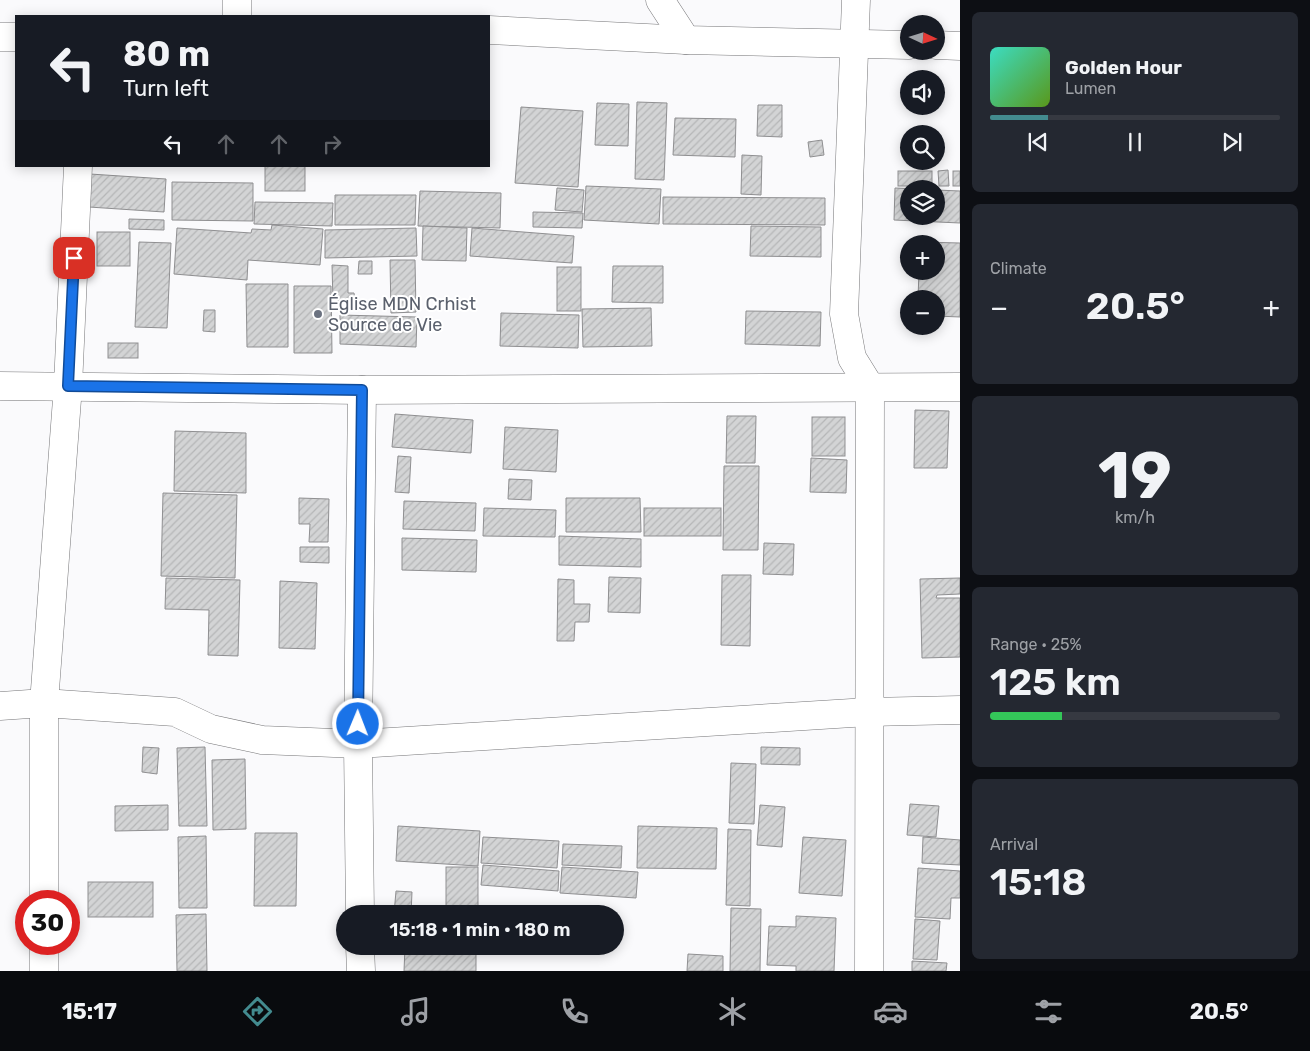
<!DOCTYPE html>
<meta charset="utf-8">
<style>
body{margin:0;font-family:Rubik,sans-serif;background:#242831;color:#f1f3f6;height:100vh;display:flex;flex-direction:column;font-size:19px;white-space:nowrap}
*{box-sizing:border-box;margin:0}
p{font-size:16px;color:#9ea1a6}
.icon{flex:none;width:28px;height:28px;fill:none;stroke:currentColor;stroke-width:2;stroke-linecap:round;stroke-linejoin:round}
.map{position:relative;flex:1;overflow:hidden}
.side{display:flex;flex-direction:column;gap:12px;padding:12px;background:#0d0f14;width:350px}
.side>*{flex:none}
.top-card{position:absolute;left:15px;top:15px;width:475px;height:152px;border-radius:0px;box-shadow:0 2px 12px #0003;background:#171b24;color:#f1f3f6;overflow:hidden}
.needle{width:32px;rotate:94deg}
.fabs{position:absolute;left:900px;top:15px;display:grid;gap:10px}
.fabs a{display:grid;place-items:center;width:45px;height:45px;border-radius:50%;background:#171b24;box-shadow:0 2px 12px #0003;font-size:25px}
.speed{position:absolute;left:15px;top:890px;display:flex;gap:10px;font-size:25px;font-weight:700;text-align:center}
.speed>*{display:grid;place-content:center;width:65px;height:65px;border-radius:50%;background:#171b24;box-shadow:0 2px 12px #0003;line-height:1}
.speed .limit{border:8px solid #d22;background:#fff;color:#111}
.pin{position:absolute;display:grid;place-items:center;width:42px;height:42px;color:#fff;margin:-21px;border-radius:10px;box-shadow:0 2px 8px #0006}
.me{position:absolute;width:55px;margin:-28px;rotate:1deg;stroke-linejoin:round;filter:drop-shadow(0 0 4px #0008)}
.turn{display:flex;align-items:center;gap:18px;height:105px;padding:0 25px;font-size:22px}
.turn .icon{width:65px;height:65px;stroke-width:2.5}
.turn b{display:block;font-size:35px;line-height:42px}
.lanes{display:flex;align-items:center;height:48px;padding:0 25px;background:#0003;justify-content:center;gap:25px;direction:ltr}
.lanes .off{opacity:.35}
.big{font-size:38px;font-weight:600;line-height:1.1}
.side .widget{flex:1;display:flex;flex-direction:column;justify-content:center;gap:8px;min-width:0;padding:0 18px;border-radius:8px;background:#242831}
.side .dial{align-items:center;gap:0}
.dial b{font-size:65px;line-height:1}
.song{display:flex;align-items:center;gap:15px}
.cover{width:60px;height:60px;border-radius:8px;background:linear-gradient(135deg,hsl(170 70% 55%),hsl(90 70% 35%))}
.played{height:5px;border-radius:2px;background:linear-gradient(90deg,#438b8f 20%,#363941 20%)}
.keys{display:flex;justify-content:space-around;direction:ltr}
.heat{display:flex;justify-content:space-between;align-items:center;font-size:28px;direction:ltr}
.charge{height:8px;border-radius:4px;background:linear-gradient(90deg,#34c759 25%,#363941 0)}
.trip{position:absolute;left:336px;top:905px;width:288px;height:50px;border-radius:25px;background:#171b24;box-shadow:0 2px 12px #0003;font-weight:600;line-height:50px;text-align:center}
.dock{display:flex;height:80px;justify-content:space-around;align-items:center;background:#090b0e;color:#9ea1a6}
.dock .icon{width:35px;height:35px}
.dock .selected{color:#438b8f}
.dock b{font-size:22px;color:#f1f3f6}
main{display:flex;flex:1;min-height:0}
.map>svg:first-child{display:block}
</style>
<main>
<div class="map">
<svg width="960" height="971" viewBox="0 0 960 971">
<defs>
<pattern id="building-hatch" width="6" height="6" patternUnits="userSpaceOnUse" patternTransform="scale(1.25)"><rect width="6" height="6" fill="#d3d4d5"/><path d="M-1 1l2-2M0 6l6-6M5 7l2-2" fill="none" stroke="#b5b6b7"/></pattern>
</defs>
<rect width="100%" height="100%" fill="#fafafc"/>
<!-- building -->
<g fill="url(#building-hatch)" stroke="#8f8f91">
<path d="M637,102L667,103L664,180L635,179Z"/>
<path d="M597,103L629,104L628,146L595,145Z"/>
<path d="M758,105H782V137L757,136Z"/>
<path d="M521,107L583,111L578,187L515,183Z"/>
<path d="M675,118L736,119L735,157L673,155Z"/>
<path d="M822,140L824,155L810,157L808,142Z"/>
<path d="M742,155L762,156L761,195L741,194Z"/>
<rect x="265" y="166" width="40" height="25"/>
<path d="M948,170L949,186H939L938,171Z"/>
<rect x="898" y="171" width="34" height="15"/>
<rect x="953" y="171" width="7" height="15"/>
<path d="M90,174L166,179L164,212L89,207Z"/>
<path d="M172,182L253,183V221L172,220Z"/>
<path d="M586,186L661,189L659,224L584,220Z"/>
<path d="M557,188L584,190L582,212L555,210Z"/>
<path d="M895,188L918,189H909V216H936V190L960,191V223L894,220Z"/>
<path d="M420,191L501,193L500,228L418,226Z"/>
<path d="M335,195H416L415,225H335Z"/>
<path d="M663,197L825,198V225L663,224Z"/>
<path d="M255,202L333,203L332,226L254,224Z"/>
<path d="M533,212L583,213L582,228L533,227Z"/>
<path d="M129,219L164,220V230L129,229Z"/>
<path d="M272,225L323,229L320,265L248,260L247,280L174,274L177,228L251,233L252,229L271,230Z"/>
<path d="M423,226L467,228L466,261L422,260Z"/>
<path d="M751,226L821,227V257L750,256Z"/>
<path d="M416,228L417,256L325,258V230Z"/>
<path d="M472,228L574,236L572,263L470,256Z"/>
<rect x="97" y="232" width="33" height="34"/>
<path d="M139,242L171,243L167,328L135,327Z"/>
<path d="M919,242L960,243V317L936,316V299H918L919,271H936V244Z"/>
<path d="M390,260H415L416,312L391,313Z"/>
<path d="M359,261H372V274H358Z"/>
<path d="M332,265L348,266V293H354L355,301H333Z"/>
<path d="M613,266H663V303L612,302Z"/>
<rect x="557" y="267" width="24" height="44"/>
<path d="M246,284H288V347H247Z"/>
<path d="M294,286H331L332,353H294Z"/>
<path d="M651,308L652,346L583,347L582,309Z"/>
<path d="M204,310H215V332L203,331Z"/>
<path d="M746,311L821,312L820,346L745,344Z"/>
<path d="M501,313L579,315L578,348L500,346Z"/>
<path d="M340,315L417,317L416,347L340,344Z"/>
<rect x="108" y="343" width="30" height="15"/>
<path d="M915,410L949,411L947,468H914Z"/>
<path d="M395,414L473,420L471,453L392,447Z"/>
<path d="M727,416H756L755,463H726Z"/>
<rect x="812" y="417" width="33" height="39"/>
<path d="M505,427L558,430L556,472L503,469Z"/>
<path d="M175,431L246,433V493L174,491Z"/>
<path d="M398,456L411,457L409,493L395,492Z"/>
<path d="M811,458L847,460L846,493L810,492Z"/>
<path d="M724,466H759L758,550H723Z"/>
<path d="M509,479L532,480L531,500L508,499Z"/>
<path d="M163,493L237,495L235,578L161,576Z"/>
<path d="M299,498L329,499L328,542H309L310,524H299Z"/>
<path d="M566,498H640L641,532H566Z"/>
<path d="M404,501L476,503L475,531L403,529Z"/>
<path d="M484,508L556,510L555,537L483,536Z"/>
<rect x="644" y="508" width="77" height="28"/>
<path d="M559,536L641,539V567L559,565Z"/>
<path d="M402,538L477,540L476,572L402,570Z"/>
<path d="M764,543L794,544L793,575L763,574Z"/>
<path d="M300,547H329V563L300,562Z"/>
<path d="M722,575H751L750,646L721,645Z"/>
<path d="M609,577L641,578L640,613L608,612Z"/>
<path d="M166,578L240,580L238,656L208,655L209,610L165,609Z"/>
<path d="M960,578V594L937,595L936,598H960V657L922,658L920,579Z"/>
<path d="M558,579L574,580V604H590L589,622H575L574,641H557Z"/>
<path d="M280,581L317,583L315,649L279,648Z"/>
<path d="M143,747L159,748L157,774L142,772Z"/>
<path d="M205,747L207,826H179L177,748Z"/>
<path d="M761,747L800,748V765L761,764Z"/>
<path d="M245,759L246,829L213,830L212,760Z"/>
<path d="M731,763L756,764L754,824L729,823Z"/>
<path d="M910,804L939,806L936,837L907,835Z"/>
<path d="M168,805V830L115,831V806Z"/>
<path d="M760,805L785,807L782,847L757,845Z"/>
<path d="M398,826L480,831L478,866L396,861Z"/>
<path d="M638,826L717,828L716,869L637,868Z"/>
<path d="M728,829L751,830L750,906L726,905Z"/>
<path d="M255,833H297L296,906H254Z"/>
<path d="M206,836L207,908H179L178,837Z"/>
<path d="M483,837L559,841L557,868L481,863Z"/>
<path d="M803,837L846,840L842,896L799,893Z"/>
<path d="M923,837L960,840V865L922,863Z"/>
<path d="M563,844L622,846L621,868L562,865Z"/>
<path d="M483,865L559,871L558,891L481,885Z"/>
<rect x="446" y="867" width="32" height="47"/>
<path d="M562,867L638,872L636,898L560,893Z"/>
<path d="M918,868L960,871V898H951L950,919L915,917Z"/>
<rect x="88" y="882" width="65" height="35"/>
<path d="M396,891L412,892L411,914H394Z"/>
<path d="M731,908L761,909L760,971H730Z"/>
<path d="M206,914L207,971H177L176,915Z"/>
<path d="M796,916L836,918L834,971H796V966L767,965L769,926L796,927Z"/>
<path d="M915,919L940,921L937,960L913,959Z"/>
<path d="M405,947L476,948V971H404Z"/>
<path d="M688,954L723,956V971H687Z"/>
<path d="M912,961L947,963L946,971H912Z"/>
</g>
<g fill="none" stroke-linecap="round" stroke-linejoin="round">
<!-- minor casing -->
<g stroke="#767678" stroke-width="29">
<g id="minor">
<path d="M660,0L686,40"/>
<path d="M856,0L844,314L852,358L870,387L869,971"/>
<path d="M237,16V0"/>
<path d="M489,30L686,40L909,45"/>
<path d="M0,37H16"/>
<path d="M936,45L960,46"/>
<path d="M0,386L362,390L960,387"/>
<path d="M0,706L44,703L175,712L211,729L262,740L358,744L868,712L960,710"/>
<path d="M44,901V703L68,386L78,166"/>
<path d="M360,914L358,744L362,390"/>
<path d="M44,944V971"/>
<path d="M360,946L361,971"/>
</g>
</g>
<!-- minor -->
<use href="#minor" stroke="#fff" stroke-width="28"/>
</g>
<g fill="none" stroke-linecap="round" stroke-linejoin="round">
<!-- route casing -->
<g stroke="#114b97" stroke-width="12">
<path id="route" d="M74,258L68,386L362,390L358,724"/>
</g>
<!-- route -->
<use href="#route" stroke="#1a73e8" stroke-width="9"/>
</g>
<!-- markers -->
<circle fill="#6b7280" stroke="#fff" stroke-width="2" cx="318" cy="314" r="5"/>
<g text-anchor="middle" dominant-baseline="central" stroke-width="4" stroke-linejoin="round" paint-order="stroke">
<!-- worship labels -->
<g font-size="18" fill="#5b616d" stroke="#fff" text-anchor="start">
<text x="328" y="304">Église MDN Crhist<tspan x="328" dy="21">Source de Vie</tspan></text>
</g>
</g>
</svg>
<div class="fabs">
<a><svg class="needle" viewBox="-14 -14 28 28"><path d="M0-13l5 13h-10z" fill="#e53935"/><path d="M0 13l5-13h-10z" fill="#9ea1a6"/></svg></a>
<a><svg class="icon" aria-label="sound" viewBox="0 0 24 24"><path d="M4 9h4l5-4v14l-5-4H4zM17 9q2 3 0 6"/></svg></a>
<a><svg class="icon" aria-label="search" viewBox="0 0 24 24"><circle cx="10" cy="10" r="6"/><path d="M15 15l6 6"/></svg></a>
<a><svg class="icon" aria-label="layers" viewBox="0 0 24 24"><path d="M12 4l9 5-9 5-9-5zM3 14l9 5 9-5"/></svg></a>
<a>+</a>
<a>−</a>
</div>
<div class="speed"><div class="limit">30</div></div>
<div class="pin" style="left:74px;top:258px;background:#d93025"><svg class="icon" aria-label="arrive" viewBox="0 0 24 24"><path d="M6 21V4h12l-3 4 3 4H6"/></svg></div>
<svg class="me" style="left:358px;top:724px" viewBox="-20 -20 40 40"><circle r="17" fill="#1a73e8" stroke="#fff" stroke-width="3"/><path d="M0-11L8 9 0 5-8 9z" fill="#fff"/></svg>
<div class="trip">15:18 · 1 min · 180 m</div>
<div class="top-card">
<div class="turn"><svg class="icon" aria-label="left" viewBox="0 0 24 24"><path d="M17 20v-9H6M10 6l-5 5 5 5"/></svg><div><b>80 m</b>Turn left</div></div>
<div class="lanes"><svg class="icon" aria-label="left" viewBox="0 0 24 24"><path d="M17 20v-9H6M10 6l-5 5 5 5"/></svg><svg class="icon off" aria-label="ahead" viewBox="0 0 24 24"><path d="M12 20V5M6 11l6-6 6 6"/></svg><svg class="icon off" aria-label="ahead" viewBox="0 0 24 24"><path d="M12 20V5M6 11l6-6 6 6"/></svg><svg class="icon off" aria-label="right" viewBox="0 0 24 24"><path d="M7 20v-9h11M14 6l5 5-5 5"/></svg></div>
</div>
</div>
<section class="side">
<div class="widget">
<div class="song"><i class="cover"></i><div><b>Golden Hour</b><p>Lumen</p></div></div>
<div class="played"></div>
<div class="keys"><svg class="icon" aria-label="previous" viewBox="0 0 24 24"><path d="M18 5L8 12l10 7zM5 5v14"/></svg><svg class="icon" aria-label="pause" viewBox="0 0 24 24"><path d="M8 5v14M16 5v14"/></svg><svg class="icon" aria-label="next" viewBox="0 0 24 24"><path d="M6 5l10 7-10 7zM19 5v14"/></svg></div>
</div>
<div class="widget"><p>Climate</p>
<div class="heat"><a>−</a><b class="big">20.5°</b><a>+</a></div>
</div>
<div class="widget dial"><b>19</b><p>km/h</p></div>
<div class="widget"><p>Range · 25%</p><b class="big">125 km</b><div class="charge"></div></div>
<div class="widget"><p>Arrival</p><b class="big">15:18</b></div>
</section>
</main>
<nav class="dock">
<b>15:17</b>
<svg class="icon selected" aria-label="directions" viewBox="0 0 24 24"><path d="M12 3l9 9-9 9-9-9zM9 14v-3h6M13 9l2 2-2 2"/></svg>
<svg class="icon" aria-label="music" viewBox="0 0 24 24"><path d="M9 18V5l10-2v13"/><circle cx="6" cy="18" r="3"/><circle cx="16" cy="16" r="3"/></svg>
<svg class="icon" aria-label="phone" viewBox="0 0 24 24"><path d="M5 4h4l2 5-3 2q2 4 5 5l2-3 5 2v4C11 20 4 13 5 4z"/></svg>
<svg class="icon" aria-label="climate" viewBox="0 0 24 24"><path d="M12 3v18M4 7l16 10M4 17L20 7"/></svg>
<svg class="icon" aria-label="car" viewBox="0 0 24 24"><path d="M5 17H2v-5l4-1 3-4h7l3 4 3 1v5h-3M9 17h6M6 11h13"/><circle cx="7" cy="17" r="2"/><circle cx="17" cy="17" r="2"/></svg>
<svg class="icon" aria-label="filters" viewBox="0 0 24 24"><path d="M4 7h16M4 17h16"/><circle cx="9" cy="7" r="2"/><circle cx="15" cy="17" r="2"/></svg>
<b>20.5°</b>
</nav>
